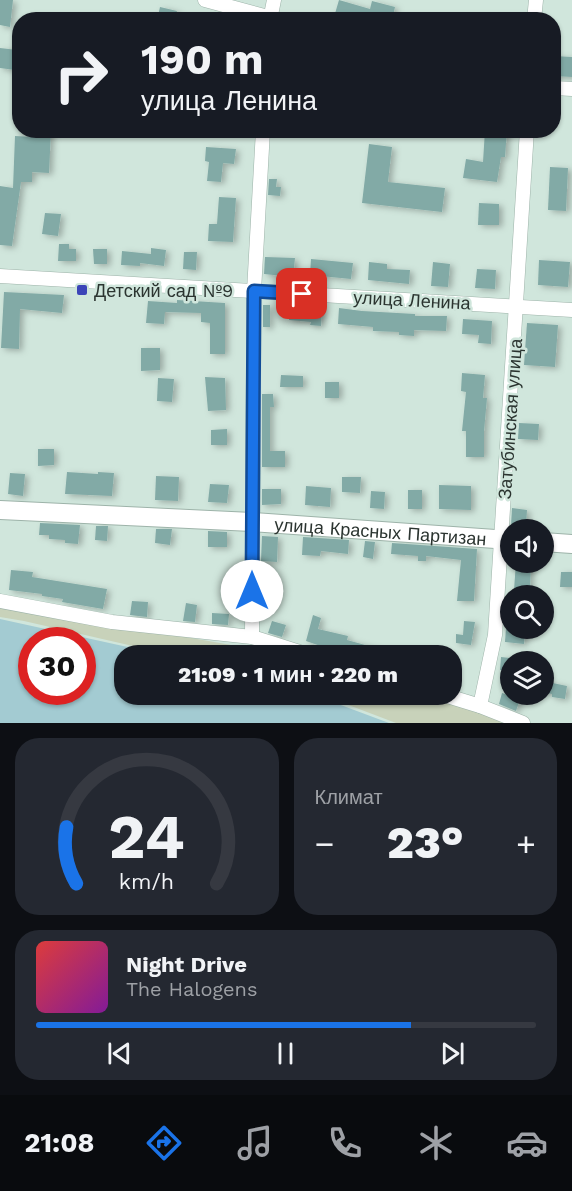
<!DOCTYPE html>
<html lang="ru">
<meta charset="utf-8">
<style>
body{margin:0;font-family:"Work Sans",sans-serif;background:#242831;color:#f1f3f6;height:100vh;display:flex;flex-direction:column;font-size:22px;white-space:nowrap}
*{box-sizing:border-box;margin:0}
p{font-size:20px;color:#9ea1a6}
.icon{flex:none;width:33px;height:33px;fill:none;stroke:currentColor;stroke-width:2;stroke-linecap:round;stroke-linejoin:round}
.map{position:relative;height:723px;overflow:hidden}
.sheet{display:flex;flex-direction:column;gap:15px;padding:15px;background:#0d0f14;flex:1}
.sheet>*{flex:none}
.hud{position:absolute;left:12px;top:12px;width:549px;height:126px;border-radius:24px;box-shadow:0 2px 4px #0004;background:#171b24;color:#f1f3f6;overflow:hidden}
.buttons{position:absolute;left:500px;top:519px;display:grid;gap:12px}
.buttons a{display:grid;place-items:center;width:54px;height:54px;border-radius:50%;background:#171b24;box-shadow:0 2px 4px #0004;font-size:30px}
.speed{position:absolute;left:18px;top:627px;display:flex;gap:12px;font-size:30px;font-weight:700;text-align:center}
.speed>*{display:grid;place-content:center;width:78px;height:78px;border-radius:50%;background:#171b24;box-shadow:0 2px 4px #0004;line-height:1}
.speed .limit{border:9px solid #d22;background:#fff;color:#111}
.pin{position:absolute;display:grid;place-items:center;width:51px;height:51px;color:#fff;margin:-26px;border-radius:12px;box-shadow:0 3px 9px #0006}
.me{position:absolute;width:66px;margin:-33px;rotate:0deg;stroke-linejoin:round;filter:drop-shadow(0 0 4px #0008)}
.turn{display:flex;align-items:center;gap:21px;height:126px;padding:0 30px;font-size:27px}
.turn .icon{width:78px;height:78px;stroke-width:2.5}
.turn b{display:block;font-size:42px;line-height:51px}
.big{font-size:45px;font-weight:800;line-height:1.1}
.sheet .card{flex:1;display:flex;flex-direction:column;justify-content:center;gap:9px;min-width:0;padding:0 21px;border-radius:24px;background:#242831}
.sheet .dial{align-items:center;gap:0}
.dial svg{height:156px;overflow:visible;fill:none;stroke:#363941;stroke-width:7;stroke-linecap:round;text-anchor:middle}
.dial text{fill:#f1f3f6;stroke:none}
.song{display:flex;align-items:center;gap:18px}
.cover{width:72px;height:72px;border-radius:9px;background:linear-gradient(135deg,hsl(0 70% 55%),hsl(290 70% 35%))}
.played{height:6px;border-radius:3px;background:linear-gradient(90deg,#1a73e8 75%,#363941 75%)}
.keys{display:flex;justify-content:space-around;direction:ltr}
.heat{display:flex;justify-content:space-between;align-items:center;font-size:33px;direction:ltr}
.sheet .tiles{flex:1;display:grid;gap:15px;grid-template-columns:1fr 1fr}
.card:last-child{grid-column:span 2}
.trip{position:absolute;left:114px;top:645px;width:348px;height:60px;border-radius:24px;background:#171b24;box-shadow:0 2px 4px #0004;font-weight:800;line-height:60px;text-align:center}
.tabs{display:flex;height:96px;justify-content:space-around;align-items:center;background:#090b0e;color:#9ea1a6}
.tabs .icon{width:42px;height:42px}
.tabs .active{color:#1a73e8}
.tabs b{font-size:27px;color:#f1f3f6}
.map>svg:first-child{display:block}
</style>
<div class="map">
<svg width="572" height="723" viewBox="0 0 572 723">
<defs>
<filter id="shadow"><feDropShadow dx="3.5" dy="2" stdDeviation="3" flood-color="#0004"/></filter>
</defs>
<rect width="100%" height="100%" fill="#d0e6dc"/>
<!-- green -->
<g fill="#c8d2ba">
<path d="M0,604L248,648L279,655H172L24,621L0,617Z"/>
<path d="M322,695H419L479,712L503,723H396Z"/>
</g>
<!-- water -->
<path fill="#a3cbd2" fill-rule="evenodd" d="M0,619L164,655L124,656V694L314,695L389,723H0ZM32,640H82V692H32Z"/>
<!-- building -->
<g fill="#82aaa6" filter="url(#shadow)">
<path d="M0,0H13L10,27L0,25Z"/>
<path d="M339,0L370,9L372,1L395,7L392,20H343L334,17Z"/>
<path d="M160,7L177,11L175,20H157Z"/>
<path d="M0,48L17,50L15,70L0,68Z"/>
<path d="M554,56L572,57V77L554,76Z"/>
<path d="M33,130H51L49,173L32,172V182H21L12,246L0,245V186L13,188L15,136L33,137Z"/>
<path d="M485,130H507L505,157H501L497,182L463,178L466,159L483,162Z"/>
<path d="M369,144L392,147L388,182L445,188L442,212L362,203Z"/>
<path d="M206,147L236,149L234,164L223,163L221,182L207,181L209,162L205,161Z"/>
<path d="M550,167L568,168L566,211L548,210Z"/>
<path d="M269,179H277L276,187H281L280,196L268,195Z"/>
<path d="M219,197L236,198L233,242L208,241L209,224H217Z"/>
<path d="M479,203L499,204V225H478Z"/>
<path d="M45,213L61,214L58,236L42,234Z"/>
<path d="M59,244H69V249H76V261H58Z"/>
<path d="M151,248L166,250L164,266L140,263V266L121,265L122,251L151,254Z"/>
<path d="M93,249H107V264H94Z"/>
<path d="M184,252H197L196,270L183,269Z"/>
<path d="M265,257L295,258L293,277L264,274Z"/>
<path d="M311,259L353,263L351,279L310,275Z"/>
<path d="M539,260L570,262L568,287L538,285Z"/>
<path d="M369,262L387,264V269L410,270L409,284L368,280Z"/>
<path d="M433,262L450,264L448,287L431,286Z"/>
<path d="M477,269L496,270L495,289L475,288Z"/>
<path d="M4,292L64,295L62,313L20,309L19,349L1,348Z"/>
<path d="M177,300L225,303V354H210V323L201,322V313L165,312L164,324L146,323L148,301L177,303Z"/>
<rect x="263" y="305" width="7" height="22"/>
<path d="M290,306L322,308L321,326L310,325L311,322L289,320Z"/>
<path d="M339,308L362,311L415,314V316H447L446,331L414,330V336L399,335V332L373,331V327L338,324Z"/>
<path d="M463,319L492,321L491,344L478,343L479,335L462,334Z"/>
<path d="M527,323L558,325L555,367L524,365Z"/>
<path d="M141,348H160V370L141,371Z"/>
<path d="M462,373L485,375L483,398H487L484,431V457H466V431H462L466,392L461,391Z"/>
<path d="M281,375L303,376V387H280Z"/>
<path d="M205,377L225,378L226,410L208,411Z"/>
<path d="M158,378L174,379L172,402L157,401Z"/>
<rect x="325" y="382" width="14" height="16"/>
<path d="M262,394H273L274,407H270V451H285V467H262Z"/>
<path d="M519,423L539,424L538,440L518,439Z"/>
<path d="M227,429V445H211V430Z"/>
<path d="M38,449H54V465L38,466Z"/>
<path d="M67,472L98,474V472L114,473L112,496L65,494Z"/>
<path d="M10,473L25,474L23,496L8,494Z"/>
<path d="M156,476L179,477L178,501L155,500Z"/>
<path d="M342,477H361L360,493L342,492Z"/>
<path d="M210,484L229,485L227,503L208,502Z"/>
<path d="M439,485L471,486V510L439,509Z"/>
<path d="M306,486L331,488L330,507L305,505Z"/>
<path d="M262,489H281V504L262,505Z"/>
<rect x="408" y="490" width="14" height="19"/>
<path d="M371,491L385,492L384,509L370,508Z"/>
<path d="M512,508L527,510L526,527L511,526Z"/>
<path d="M40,523L80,525L78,544L65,543V540L49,539V535H39Z"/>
<path d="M96,526H108L107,541L95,540Z"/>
<path d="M156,529H172L170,545L155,543Z"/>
<path d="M208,531L227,532V547H208Z"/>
<path d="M262,536L278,537L277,562L261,561Z"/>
<path d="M303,537L349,540L348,554L321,551L320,556L302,555Z"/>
<path d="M365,541L375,542L373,559L363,557Z"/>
<path d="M392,543L477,549L474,601H457L461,560L426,556V561H418V556L391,554Z"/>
<path d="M516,562H531L530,591L514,590Z"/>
<path d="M11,570L33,572L32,577L107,589L103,609L62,602L63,599L42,596V594L9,590Z"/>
<path d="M561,572H572V587H560Z"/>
<rect x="261" y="591" width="11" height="16"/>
<path d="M132,601L148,602L147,617L130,615Z"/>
<path d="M186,603L197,605L195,622L183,621Z"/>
<path d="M212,613L229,614L228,625L212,624Z"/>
<path d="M313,615L321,618L318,629L348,636L347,640L376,648L373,656H350L306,641Z"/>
<path d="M272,621L286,625L282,637L268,633Z"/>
<path d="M464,621L475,622L471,645L456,643V634L463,635Z"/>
<path d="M506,628H525L524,644L505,642Z"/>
<path d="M501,657L510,658V671L500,670Z"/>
<path d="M543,681L567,686L565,699L552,697V694L543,692Z"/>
<path d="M502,693L520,699L516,711L499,704Z"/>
</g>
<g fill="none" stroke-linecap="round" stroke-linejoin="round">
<!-- minor casing -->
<g stroke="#9db3a9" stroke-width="15">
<g id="minor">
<path d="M205,0L279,20"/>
<path d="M270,20L274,0"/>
<path d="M534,20L536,0"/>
<path d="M554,88L572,89"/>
<path d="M0,276L572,310"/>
<path d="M0,601L112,622L252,637L312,656"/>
<path d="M252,637L254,291L263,130"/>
<path d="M441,694L480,706L523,723"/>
<path d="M480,706L495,635L527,130"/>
</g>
</g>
<!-- major casing -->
<g stroke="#9db3a9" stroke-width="20">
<g id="major">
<path id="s1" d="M0,510L252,522L510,540"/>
<path d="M543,542L572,544"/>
</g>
</g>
<!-- minor -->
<use href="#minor" stroke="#fff" stroke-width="14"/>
<!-- major -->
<use href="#major" stroke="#fff" stroke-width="18"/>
</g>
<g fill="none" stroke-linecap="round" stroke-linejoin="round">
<!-- route casing -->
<g stroke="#114b97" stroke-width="15">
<path id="route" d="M252,591L254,291L302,294"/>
</g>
<!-- route -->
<use href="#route" stroke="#1a73e8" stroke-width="10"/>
</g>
<!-- markers -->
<rect fill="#3b44b8" stroke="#d0e6dc" stroke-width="2" x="76" y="284" width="12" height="12" rx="3"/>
<g text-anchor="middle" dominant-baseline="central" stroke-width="5" stroke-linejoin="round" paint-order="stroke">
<!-- poi labels -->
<g font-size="18" fill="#2b3430" stroke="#d0e6dc" text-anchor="start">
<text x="94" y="290">Детский сад №9</text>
</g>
<!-- street labels -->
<g font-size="18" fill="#2b3430" stroke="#d0e6dc">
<text transform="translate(412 300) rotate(3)">улица Ленина</text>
<text transform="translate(510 419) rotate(-86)">Затубинская улица</text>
<text stroke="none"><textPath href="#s1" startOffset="381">улица Красных Партизан</textPath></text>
</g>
</g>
</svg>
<div class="buttons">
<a><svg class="icon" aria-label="sound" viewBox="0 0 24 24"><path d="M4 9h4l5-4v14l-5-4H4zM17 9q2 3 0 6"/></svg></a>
<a><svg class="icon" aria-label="search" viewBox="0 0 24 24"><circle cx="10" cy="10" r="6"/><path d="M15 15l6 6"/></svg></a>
<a><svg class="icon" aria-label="layers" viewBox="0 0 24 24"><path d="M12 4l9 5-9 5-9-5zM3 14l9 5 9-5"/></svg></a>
</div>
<div class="speed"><div class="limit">30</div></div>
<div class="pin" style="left:302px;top:294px;background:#d93025"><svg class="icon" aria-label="arrive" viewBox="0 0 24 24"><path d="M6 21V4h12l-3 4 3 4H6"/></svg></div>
<svg class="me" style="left:252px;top:591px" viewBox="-20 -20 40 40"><circle r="19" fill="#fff"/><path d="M0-13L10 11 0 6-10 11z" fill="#1a73e8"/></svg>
<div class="trip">21:09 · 1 мин · 220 m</div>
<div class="hud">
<div class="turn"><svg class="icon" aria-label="right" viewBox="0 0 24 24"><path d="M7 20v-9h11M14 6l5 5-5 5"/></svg><div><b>190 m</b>улица Ленина</div></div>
</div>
</div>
<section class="sheet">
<div class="tiles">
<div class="card dial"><svg viewBox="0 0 100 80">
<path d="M14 69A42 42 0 1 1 86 69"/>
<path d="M14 69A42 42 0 0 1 9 40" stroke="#1a73e8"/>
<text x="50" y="56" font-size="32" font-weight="700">24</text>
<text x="50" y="72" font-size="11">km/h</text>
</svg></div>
<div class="card"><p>Климат</p>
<div class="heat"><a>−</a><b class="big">23°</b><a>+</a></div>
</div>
<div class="card">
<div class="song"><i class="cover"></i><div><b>Night Drive</b><p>The Halogens</p></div></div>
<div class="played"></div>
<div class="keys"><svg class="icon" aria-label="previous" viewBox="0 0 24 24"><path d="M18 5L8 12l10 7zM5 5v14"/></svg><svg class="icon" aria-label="pause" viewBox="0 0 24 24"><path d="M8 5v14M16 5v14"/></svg><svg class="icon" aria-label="next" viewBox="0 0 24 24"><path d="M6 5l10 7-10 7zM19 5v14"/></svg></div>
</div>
</div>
</section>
<nav class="tabs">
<b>21:08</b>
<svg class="icon active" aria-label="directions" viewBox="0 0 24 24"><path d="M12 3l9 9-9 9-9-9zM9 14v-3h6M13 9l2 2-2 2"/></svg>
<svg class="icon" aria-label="music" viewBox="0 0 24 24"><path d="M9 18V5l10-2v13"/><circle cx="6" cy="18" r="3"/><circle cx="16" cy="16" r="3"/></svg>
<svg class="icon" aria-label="phone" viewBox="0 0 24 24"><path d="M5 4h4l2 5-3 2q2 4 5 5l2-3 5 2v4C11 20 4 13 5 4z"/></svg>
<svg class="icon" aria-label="climate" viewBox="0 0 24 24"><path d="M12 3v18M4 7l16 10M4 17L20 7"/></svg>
<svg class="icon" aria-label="car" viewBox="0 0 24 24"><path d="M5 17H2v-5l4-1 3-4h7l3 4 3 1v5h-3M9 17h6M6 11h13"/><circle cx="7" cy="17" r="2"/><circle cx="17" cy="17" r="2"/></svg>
</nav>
